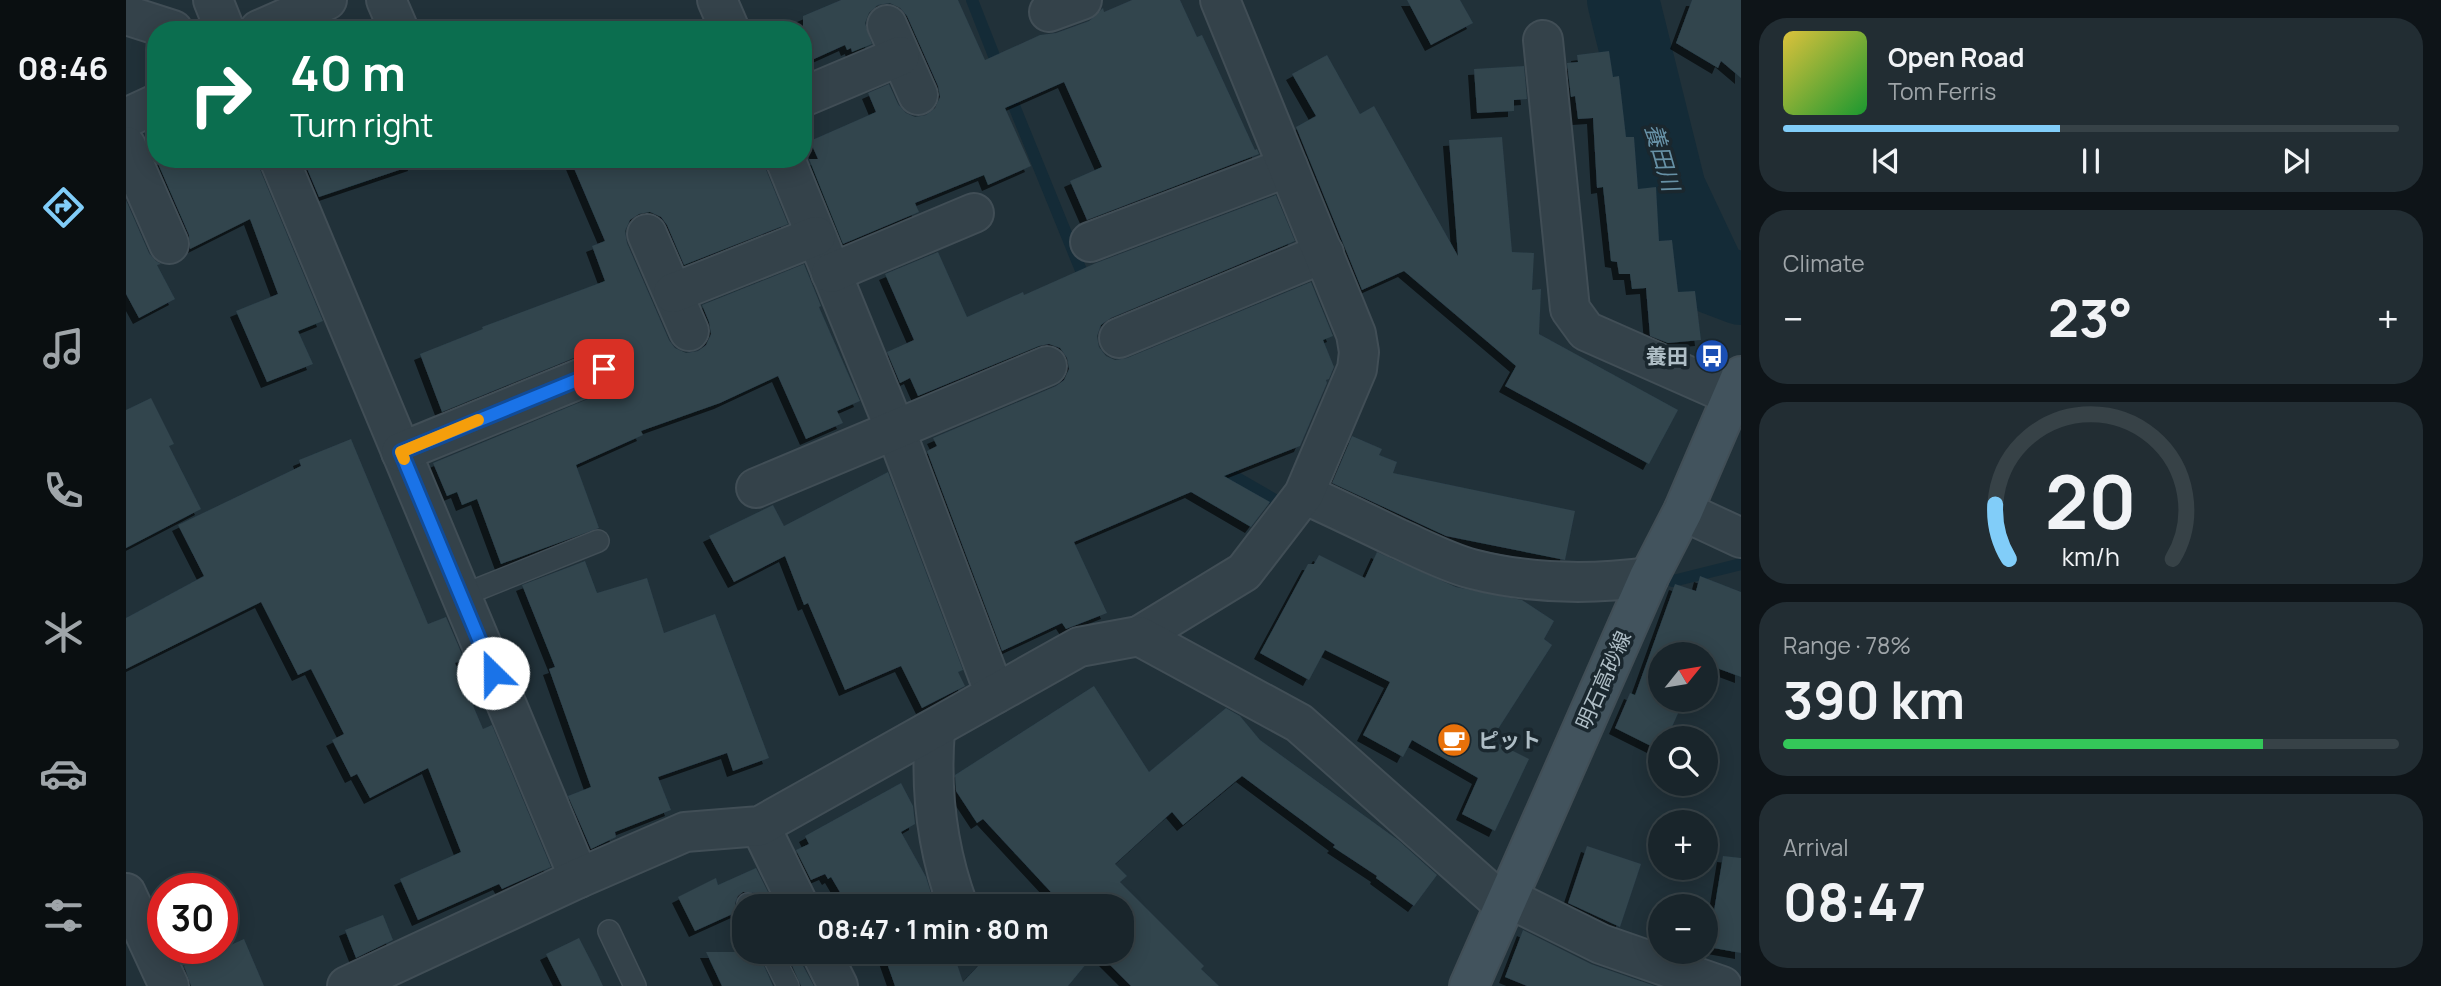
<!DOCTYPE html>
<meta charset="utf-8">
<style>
body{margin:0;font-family:Manrope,"Noto Sans JP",sans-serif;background:#222d33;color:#f1f3f6;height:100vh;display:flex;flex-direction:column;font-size:26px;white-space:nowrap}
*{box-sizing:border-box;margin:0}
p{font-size:23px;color:#9fa5a9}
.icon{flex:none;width:38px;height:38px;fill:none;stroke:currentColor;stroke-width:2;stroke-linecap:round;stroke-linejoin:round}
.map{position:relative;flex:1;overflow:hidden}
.details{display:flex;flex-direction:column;gap:18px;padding:18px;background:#0e1418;width:700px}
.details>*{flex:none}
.top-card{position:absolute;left:21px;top:21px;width:665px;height:147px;border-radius:28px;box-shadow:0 4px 18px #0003,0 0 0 2px #374247;background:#0b6e4f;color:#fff;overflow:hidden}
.needle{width:46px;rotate:60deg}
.fabs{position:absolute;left:1522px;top:642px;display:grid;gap:14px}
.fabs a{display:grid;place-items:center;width:70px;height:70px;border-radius:50%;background:#19252b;box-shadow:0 4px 18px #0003,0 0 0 2px #374247;font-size:35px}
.speed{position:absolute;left:21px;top:873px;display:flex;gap:14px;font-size:35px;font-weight:700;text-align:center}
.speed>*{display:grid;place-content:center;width:91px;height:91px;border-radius:50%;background:#19252b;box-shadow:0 4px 18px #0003,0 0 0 2px #374247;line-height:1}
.speed .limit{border:10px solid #d22;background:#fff;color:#111}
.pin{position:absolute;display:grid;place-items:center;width:60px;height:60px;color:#fff;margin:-30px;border-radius:14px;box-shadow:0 4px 10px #0006}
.me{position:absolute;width:77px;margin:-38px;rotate:337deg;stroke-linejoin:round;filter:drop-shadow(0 0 5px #0008)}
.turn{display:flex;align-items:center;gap:24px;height:147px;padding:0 28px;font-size:32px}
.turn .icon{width:91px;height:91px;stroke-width:2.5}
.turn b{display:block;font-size:49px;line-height:60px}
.big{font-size:52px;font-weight:700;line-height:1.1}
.details .widget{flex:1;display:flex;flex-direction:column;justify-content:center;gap:10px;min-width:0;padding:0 24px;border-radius:28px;background:#222d33}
.details .dial{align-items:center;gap:0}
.dial svg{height:182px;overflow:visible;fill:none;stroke:#374247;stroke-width:7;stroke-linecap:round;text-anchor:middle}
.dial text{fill:#f1f3f6;stroke:none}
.song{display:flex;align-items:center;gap:21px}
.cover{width:84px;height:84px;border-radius:10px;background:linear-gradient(135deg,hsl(50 70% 55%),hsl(130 70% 35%))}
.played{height:7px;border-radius:4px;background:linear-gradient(90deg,#81cdf9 45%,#374247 45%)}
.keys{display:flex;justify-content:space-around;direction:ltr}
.heat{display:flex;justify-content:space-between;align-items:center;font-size:38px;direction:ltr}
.charge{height:10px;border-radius:5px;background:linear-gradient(90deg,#34c759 78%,#374247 0)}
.trip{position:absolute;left:606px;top:894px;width:402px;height:70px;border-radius:28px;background:#19252b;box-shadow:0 4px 18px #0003,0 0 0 2px #374247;font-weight:700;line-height:70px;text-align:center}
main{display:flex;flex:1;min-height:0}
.tab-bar{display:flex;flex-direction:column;width:126px;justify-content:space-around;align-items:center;background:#0a0f11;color:#9fa5a9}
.tab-bar .icon{width:49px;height:49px}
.tab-bar .active{color:#81cdf9}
.tab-bar b{font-size:32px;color:#f1f3f6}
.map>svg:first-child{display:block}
</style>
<main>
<nav class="tab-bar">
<b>08:46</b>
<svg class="icon active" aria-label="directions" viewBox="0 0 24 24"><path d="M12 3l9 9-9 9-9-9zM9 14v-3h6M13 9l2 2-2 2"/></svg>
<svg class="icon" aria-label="music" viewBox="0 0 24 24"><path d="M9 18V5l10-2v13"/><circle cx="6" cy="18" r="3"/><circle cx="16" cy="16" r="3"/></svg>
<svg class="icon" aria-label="phone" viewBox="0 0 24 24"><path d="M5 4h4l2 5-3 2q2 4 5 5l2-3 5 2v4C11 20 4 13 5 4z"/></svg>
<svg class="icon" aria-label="climate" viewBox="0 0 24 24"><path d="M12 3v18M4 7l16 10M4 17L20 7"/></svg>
<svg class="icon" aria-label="car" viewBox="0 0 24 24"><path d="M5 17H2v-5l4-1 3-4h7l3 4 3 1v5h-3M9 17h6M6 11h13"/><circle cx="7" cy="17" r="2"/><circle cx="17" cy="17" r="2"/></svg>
<svg class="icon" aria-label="filters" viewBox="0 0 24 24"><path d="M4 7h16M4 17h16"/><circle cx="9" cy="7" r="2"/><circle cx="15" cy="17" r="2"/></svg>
</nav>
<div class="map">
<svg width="1615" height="986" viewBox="0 0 1615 986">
<defs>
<filter id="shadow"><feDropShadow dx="-6" dy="6" stdDeviation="0" flood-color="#0009"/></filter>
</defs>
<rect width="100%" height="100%" fill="#213139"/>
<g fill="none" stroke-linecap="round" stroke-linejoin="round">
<!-- stream -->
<g stroke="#142b37" stroke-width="12">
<path d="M846,0L874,71"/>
<path d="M882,91L961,285"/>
<path d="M1090,466L1149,500"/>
<path d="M1547,581L1615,564"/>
</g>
<!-- river -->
<path stroke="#142b37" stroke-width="72" d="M1497,0L1544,189L1586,278L1615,289"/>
</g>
<!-- building -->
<g fill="#30444e" filter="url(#shadow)">
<path d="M715,0H832L859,60L914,35L930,33L963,21L977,8L978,12L1006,0H1054L1071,37L1076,35L1129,150L1131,149L1133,154L961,220L944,181L976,167L938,82L879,108L905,166L862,185L858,175L789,203L793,212L717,244L683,159H692L684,141L750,112L742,93L763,84L772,104L780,113L789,117L800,115L809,108L814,97L812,86L781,16L774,8L764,3L752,5L743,13L739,23L746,44L726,52L725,48L721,50L719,45L677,64V16Z"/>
<path d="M1281,0H1334L1347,23L1305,45Z"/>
<path d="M1566,0H1615V78L1595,61L1592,68L1550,43Z"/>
<path d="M1483,51L1487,77L1493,76L1500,137H1508L1512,189L1530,187L1533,241L1546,240L1552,292L1569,291L1575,340L1542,343L1524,336L1520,288L1506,289L1504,274H1493L1491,262L1485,261L1477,187L1471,188L1467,118L1452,119L1449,96L1445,97L1441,63L1452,62L1451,55Z"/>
<path d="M1201,55L1234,114L1248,106L1332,256L1323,140L1376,137L1386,252L1408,253L1406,290L1415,289L1413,334L1552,410L1523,464L1379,386L1390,366L1278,271L1236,290L1170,127L1190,116L1166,74Z"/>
<path d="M1398,66L1401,99L1388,100V111L1351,113L1348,69Z"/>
<path d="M30,159H132L133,167L197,321L172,331L187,364L141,382L110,311L152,294L124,219L64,249L63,235Z"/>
<path d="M177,159H287L288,165L193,197Z"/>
<path d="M444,159H638L639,167L662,224L558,265L541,225L535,217L524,212L513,214L504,220L499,231L501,243L543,340L549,348L560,353L572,351L580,345L585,334L583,322L576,305L678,264L695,306L693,307L734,401L711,411L717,423L680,439L652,376L594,403L515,431L517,435L450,465L473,528L375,564L351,499L336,505L331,492L321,496L307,463L486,389L496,382L500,373L498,361L491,351L480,347L470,349L316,412L294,354L357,329L356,327L479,281L466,246L479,241Z"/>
<path d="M1150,195L1169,241L985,318L975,325L971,336L973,347L980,356L989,360L1001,358L1185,282L1207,336L1197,340L1208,367L1203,379L1200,380L1201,383L1174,446L1098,476L1144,502L1141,506L1125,527L1065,492L948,542L981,613L940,629L936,623L876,651L801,451L811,446L807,438L930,386L938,380L943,369L941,358L934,348L923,344L913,346L792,396L784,378L774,383L761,352L788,340L759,274L812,252L841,317L897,292L898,295L970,263Z"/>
<path d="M0,200L23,253L30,261L35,264L31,265L49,299L13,318L0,294Z"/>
<path d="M25,398L48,444L43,446L75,509L0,548V410Z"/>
<path d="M1226,436L1256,449L1253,455L1271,462L1267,473L1449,511L1439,560L1320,536L1206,483Z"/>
<path d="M225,439L302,624L320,617L338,659L329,663L357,729L366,725L425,867L376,889L373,884L292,920L274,879L335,852L302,768L244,798L231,774L225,777L206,740L218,734L185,669L172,675L135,602L0,669V618L78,576L52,525L175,466L173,460Z"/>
<path d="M762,472L837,670L832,672L839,686L796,708L775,666L719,690L682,603L678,605L659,556L608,582L583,536L647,505L658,526Z"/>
<path d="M1251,552L1330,587L1396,600L1428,621L1418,639L1426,645L1365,740L1403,759L1369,831L1336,814L1352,778L1286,740L1277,757L1237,735L1264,682L1199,650L1183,680L1134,653L1182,564H1188L1193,555L1239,578Z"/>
<path d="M459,561L471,593L521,578L538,633L589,614L643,758L607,771L601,753L532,777L545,810L489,832L490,837L465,849L442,796L465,787L423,669L429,667L396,585Z"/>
<path d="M1574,576L1615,592V677L1580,664V654H1535V700H1558L1541,738H1535V751L1489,728L1504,693L1509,695L1549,584L1570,591Z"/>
<path d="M968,686L1023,772L1100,708L1114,716L1134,740L1272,840L1311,875L1288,906L1250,878L1251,876L1207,847L1209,845L1116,776L1057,825L1046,812L989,864L1001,876L994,882L1078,966L1075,969L1093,986H1005L971,952H996V906H931L935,903L857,819L851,823L830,791L829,775Z"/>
<path d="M775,783L787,806L789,824L775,832L800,877L809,906H722L705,877L702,879L699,874L685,880L670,850L683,844L679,836Z"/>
<path d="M1461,846L1515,864L1494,927L1442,903Z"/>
<path d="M1597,856L1615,858V953L1582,947Z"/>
<path d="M630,868L645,898L635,902L629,893L617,892L612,896L609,903L611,912L569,931L552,897L590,878L592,885Z"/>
<path d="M257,915L267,940L230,958L219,930Z"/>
<path d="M1397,930L1465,964L1529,986H1401L1379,977Z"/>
<path d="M453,938L471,973L477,986H436L420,954Z"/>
<path d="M118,939L138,986H65L58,966Z"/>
<path d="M580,952H632L647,986H596Z"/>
<path d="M660,952H673L675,962L688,986H675Z"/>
<path d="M757,952H827L837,982L865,952H970L942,986H769Z"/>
</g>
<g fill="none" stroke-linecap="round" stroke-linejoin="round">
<!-- lane casing -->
<g stroke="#414e56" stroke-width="24">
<g id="lane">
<path d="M335,596L472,541"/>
<path d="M622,904L623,906"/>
<path d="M483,931L509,986"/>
<path d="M645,952L662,986"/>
</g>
</g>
<!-- street casing -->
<g stroke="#414e56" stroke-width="42">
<g id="street">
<path d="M87,0L99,30"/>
<path d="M260,0L273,30"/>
<path d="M591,0L604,30"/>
<path d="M923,12L956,0"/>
<path d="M0,15L47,30"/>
<path d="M761,25L792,95"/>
<path d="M133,30L201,0"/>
<path d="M1417,40L1444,309L1460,331L1607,396"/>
<path d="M677,97L774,56"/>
<path d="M0,118L30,104"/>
<path d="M0,146L43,244"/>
<path d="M153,159L453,878"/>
<path d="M659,159L769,429L869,694"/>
<path d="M521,234L563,331"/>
<path d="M964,242L1162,167"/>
<path d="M705,273L848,213"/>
<path d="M547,293L690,236"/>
<path d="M993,338L1198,253"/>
<path d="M275,452L478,369"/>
<path d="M630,488L921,366"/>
<path d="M1178,494C1209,508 1240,523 1271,538C1296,549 1320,562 1346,569C1404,584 1463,585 1523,577"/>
<path d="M1557,511L1615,538"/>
<path d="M1013,636L1118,572L1178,494L1231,369L1233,352L1230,334L1094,0"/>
<path d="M809,730C804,791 811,849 832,906"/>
<path d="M634,826L673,906"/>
<path d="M0,893L43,986"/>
<path d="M1382,898L1475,944L1596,986"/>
<path d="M695,952L712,986"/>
<path d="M221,986L453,878L559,832L634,826L953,647L1013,636L1173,723L1379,906"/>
</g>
</g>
<!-- secondary casing -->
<g stroke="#414e56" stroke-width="42">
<path id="secondary" d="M1343,986L1523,577L1557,511L1615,376"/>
</g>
<!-- lane -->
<use href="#lane" stroke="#34424a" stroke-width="21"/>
<!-- street -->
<use href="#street" stroke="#34424a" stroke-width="38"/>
<!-- secondary -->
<use href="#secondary" stroke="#42535d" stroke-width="38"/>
</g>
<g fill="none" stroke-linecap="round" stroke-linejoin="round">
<!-- route casing -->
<g stroke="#114b97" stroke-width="18">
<path id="route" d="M367,673L275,452L478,369"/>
</g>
<!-- route -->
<use href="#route" stroke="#1a73e8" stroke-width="12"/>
<!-- slow -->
<path stroke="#f59e0b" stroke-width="12" d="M278,459L275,452L352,420"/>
</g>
<!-- icons -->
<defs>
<g id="bus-disc" transform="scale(1.75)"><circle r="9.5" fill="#1a4fb4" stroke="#1a272e"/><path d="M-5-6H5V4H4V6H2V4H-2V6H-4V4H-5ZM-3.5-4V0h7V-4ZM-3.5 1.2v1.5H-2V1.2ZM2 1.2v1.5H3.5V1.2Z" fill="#fff"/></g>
<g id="cafe-disc" transform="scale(1.75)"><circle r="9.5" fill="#e8710a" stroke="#1a272e"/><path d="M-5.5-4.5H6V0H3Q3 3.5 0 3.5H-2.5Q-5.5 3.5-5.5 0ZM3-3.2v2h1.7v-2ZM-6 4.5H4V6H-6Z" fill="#fff"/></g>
</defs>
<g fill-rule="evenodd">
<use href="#bus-disc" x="1586" y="356"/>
<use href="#cafe-disc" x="1328" y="740"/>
</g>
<g text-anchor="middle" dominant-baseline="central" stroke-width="7" stroke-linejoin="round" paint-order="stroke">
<!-- poi labels -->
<g font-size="21" font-weight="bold" fill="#afbec6" stroke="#1a272e" text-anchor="end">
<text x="1562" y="356">養田</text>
<text x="1352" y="740" text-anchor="start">ピット</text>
</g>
<!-- street labels -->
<g font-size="21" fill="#afbec6" stroke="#1a272e">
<text transform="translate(1477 680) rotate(-66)">明石高砂線</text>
</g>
<!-- water labels -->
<g font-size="23" font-style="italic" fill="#6791a6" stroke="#1a272e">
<text transform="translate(1537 157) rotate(74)">養田川</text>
</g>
</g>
</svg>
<div class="fabs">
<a><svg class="needle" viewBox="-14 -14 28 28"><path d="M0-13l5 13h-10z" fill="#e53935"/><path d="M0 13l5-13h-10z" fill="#9fa5a9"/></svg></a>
<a><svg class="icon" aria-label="search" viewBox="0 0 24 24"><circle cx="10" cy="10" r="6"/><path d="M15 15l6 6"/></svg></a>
<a>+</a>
<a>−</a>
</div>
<div class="speed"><div class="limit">30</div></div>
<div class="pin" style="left:478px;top:369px;background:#d93025"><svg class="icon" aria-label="arrive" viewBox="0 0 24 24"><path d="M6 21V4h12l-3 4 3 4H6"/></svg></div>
<svg class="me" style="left:367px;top:673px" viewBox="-20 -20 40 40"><circle r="19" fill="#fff"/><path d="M0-13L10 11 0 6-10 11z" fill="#1a73e8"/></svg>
<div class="trip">08:47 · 1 min · 80 m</div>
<div class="top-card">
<div class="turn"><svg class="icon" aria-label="right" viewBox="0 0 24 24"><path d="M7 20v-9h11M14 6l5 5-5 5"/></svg><div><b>40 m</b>Turn right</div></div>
</div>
</div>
<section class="details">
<div class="widget">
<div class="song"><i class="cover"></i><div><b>Open Road</b><p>Tom Ferris</p></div></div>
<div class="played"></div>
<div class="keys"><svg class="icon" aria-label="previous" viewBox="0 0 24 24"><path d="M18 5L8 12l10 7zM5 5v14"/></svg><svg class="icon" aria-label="pause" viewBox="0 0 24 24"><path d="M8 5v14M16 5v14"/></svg><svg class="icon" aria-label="next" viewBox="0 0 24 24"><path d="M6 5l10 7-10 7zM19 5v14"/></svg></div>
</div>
<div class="widget"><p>Climate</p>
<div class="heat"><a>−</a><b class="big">23°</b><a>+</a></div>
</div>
<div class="widget dial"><svg viewBox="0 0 100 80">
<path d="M14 69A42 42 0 1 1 86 69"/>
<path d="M14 69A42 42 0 0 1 8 45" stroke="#81cdf9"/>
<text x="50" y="56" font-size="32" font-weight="700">20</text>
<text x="50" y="72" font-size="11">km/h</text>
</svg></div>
<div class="widget"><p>Range · 78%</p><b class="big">390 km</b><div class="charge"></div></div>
<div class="widget"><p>Arrival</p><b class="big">08:47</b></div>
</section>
</main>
